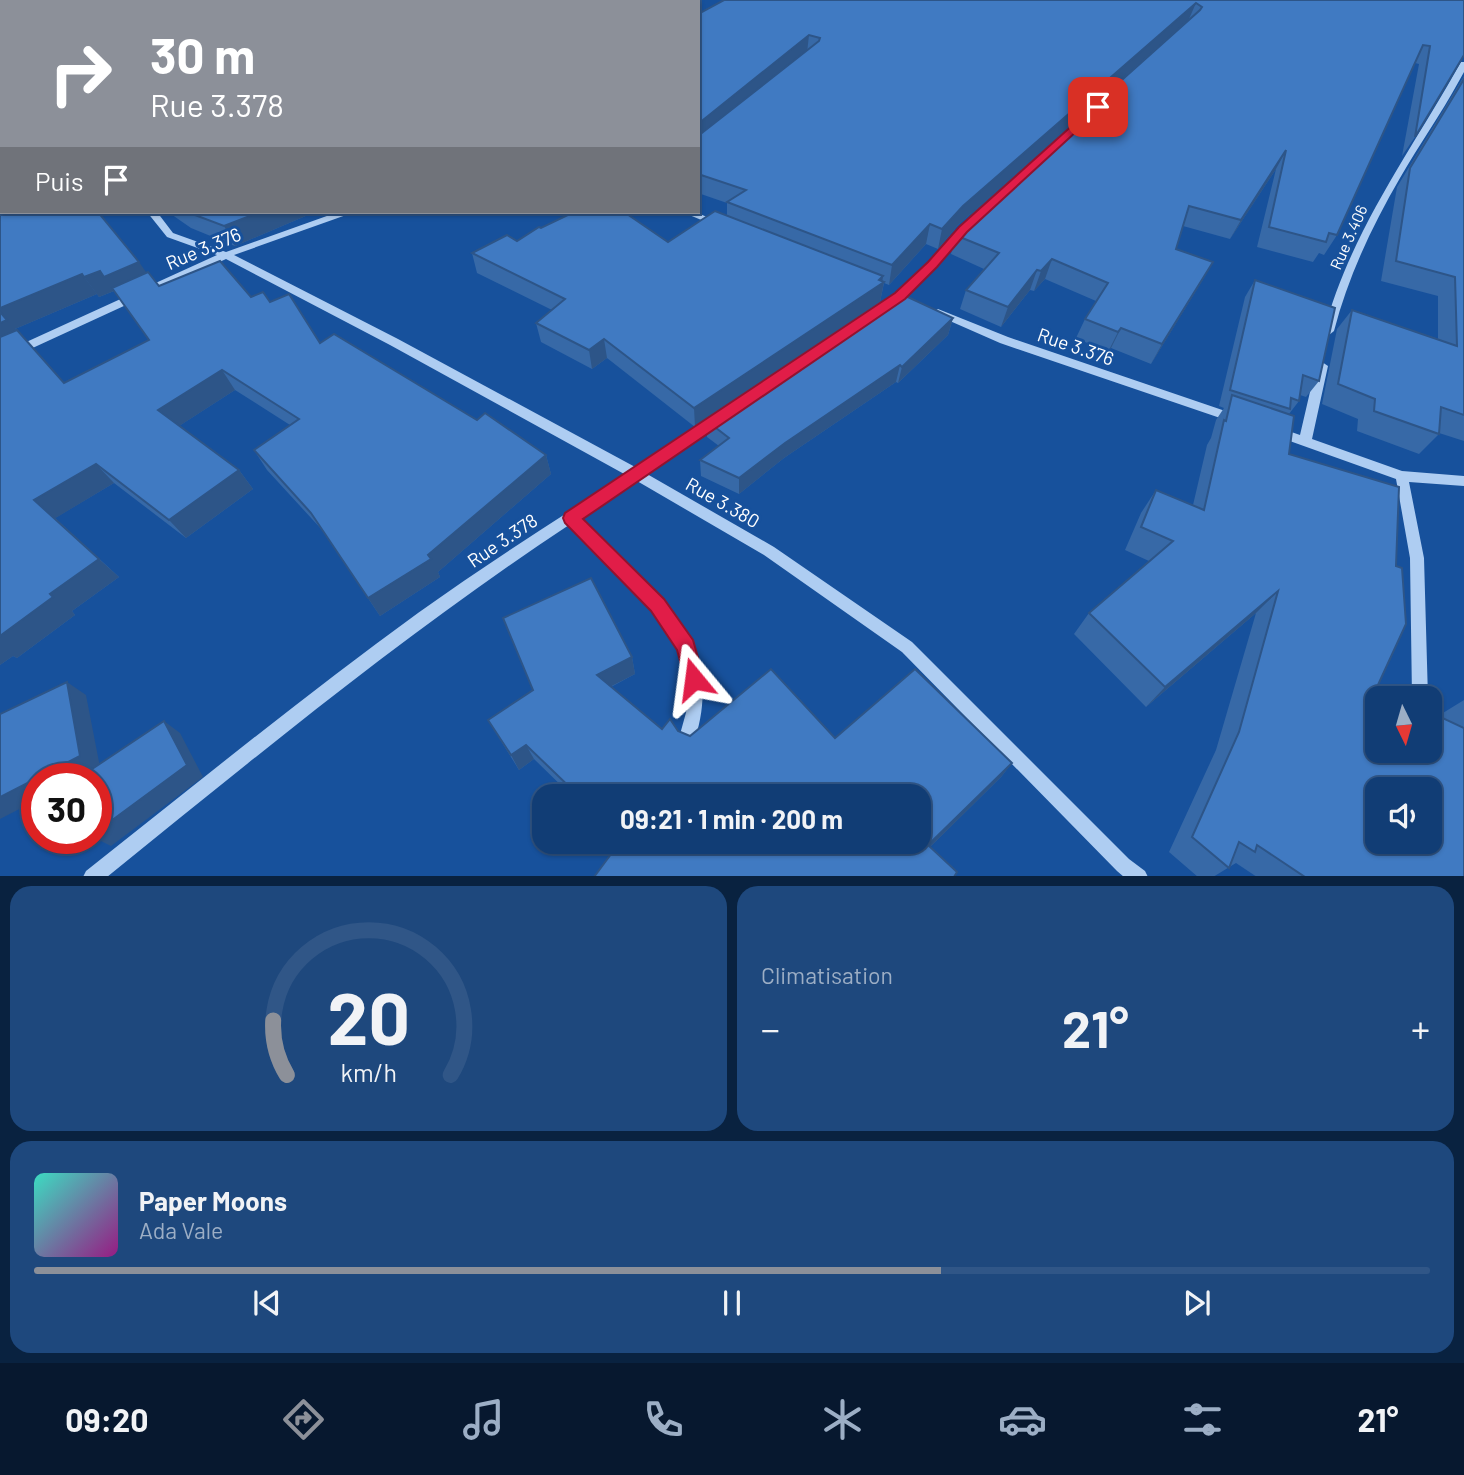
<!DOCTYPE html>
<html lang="fr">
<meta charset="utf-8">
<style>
body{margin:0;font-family:Barlow,sans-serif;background:#1e487d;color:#f1f3f6;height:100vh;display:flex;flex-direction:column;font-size:26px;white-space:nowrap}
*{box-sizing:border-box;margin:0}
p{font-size:23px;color:#9caec5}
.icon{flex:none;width:38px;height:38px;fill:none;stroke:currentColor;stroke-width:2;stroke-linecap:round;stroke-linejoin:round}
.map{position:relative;height:876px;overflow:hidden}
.details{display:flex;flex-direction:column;gap:10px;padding:10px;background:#092240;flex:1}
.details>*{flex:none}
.banner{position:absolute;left:0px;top:0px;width:700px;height:214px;box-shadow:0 2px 5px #0004,0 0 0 2px #305687;background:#8c9099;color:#fff;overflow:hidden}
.needle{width:46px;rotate:175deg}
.tools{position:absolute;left:1365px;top:686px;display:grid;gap:14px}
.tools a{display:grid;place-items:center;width:77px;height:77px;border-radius:14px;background:#113d75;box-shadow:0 2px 5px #0004,0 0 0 2px #305687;font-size:35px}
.speed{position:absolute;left:21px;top:763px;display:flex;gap:14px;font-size:35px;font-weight:700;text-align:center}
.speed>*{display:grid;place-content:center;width:91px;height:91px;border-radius:50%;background:#113d75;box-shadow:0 2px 5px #0004,0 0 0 2px #305687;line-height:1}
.speed .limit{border:10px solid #d22;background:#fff;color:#111}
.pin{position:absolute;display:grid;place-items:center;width:60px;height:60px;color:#fff;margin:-30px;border-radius:14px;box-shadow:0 4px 10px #0006}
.me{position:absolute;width:77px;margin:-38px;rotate:344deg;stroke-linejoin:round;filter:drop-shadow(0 0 5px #0008)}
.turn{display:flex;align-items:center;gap:24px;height:147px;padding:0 35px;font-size:32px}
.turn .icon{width:91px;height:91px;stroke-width:2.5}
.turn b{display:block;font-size:49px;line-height:60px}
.then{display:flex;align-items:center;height:66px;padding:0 35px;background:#0003;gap:14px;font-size:26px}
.big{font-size:52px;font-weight:700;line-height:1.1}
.details .tile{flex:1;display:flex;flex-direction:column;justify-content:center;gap:10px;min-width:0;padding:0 24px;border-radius:21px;background:#1e487d}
.details .dial{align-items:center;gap:0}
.dial svg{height:182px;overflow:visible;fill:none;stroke:#305687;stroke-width:7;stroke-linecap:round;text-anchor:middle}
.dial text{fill:#f1f3f6;stroke:none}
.song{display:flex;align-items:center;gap:21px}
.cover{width:84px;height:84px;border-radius:10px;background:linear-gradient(135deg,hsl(170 70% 55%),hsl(310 70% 35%))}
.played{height:7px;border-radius:4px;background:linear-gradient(90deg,#8c9099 65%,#305687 65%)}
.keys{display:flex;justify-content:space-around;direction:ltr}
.heat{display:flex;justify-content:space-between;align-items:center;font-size:38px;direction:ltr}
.details .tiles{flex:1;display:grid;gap:10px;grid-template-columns:1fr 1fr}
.tile:last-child{grid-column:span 2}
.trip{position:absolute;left:532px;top:784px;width:399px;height:70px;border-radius:21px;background:#113d75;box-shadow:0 2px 5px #0004,0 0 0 2px #305687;font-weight:700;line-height:70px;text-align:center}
.tab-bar{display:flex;height:112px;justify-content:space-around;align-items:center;background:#07182f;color:#9caec5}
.tab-bar .icon{width:49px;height:49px}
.tab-bar .current{color:#8c9099}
.tab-bar b{font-size:32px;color:#f1f3f6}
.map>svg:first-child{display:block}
</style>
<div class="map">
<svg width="1464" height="877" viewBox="0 0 1464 877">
<rect width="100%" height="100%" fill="#17519c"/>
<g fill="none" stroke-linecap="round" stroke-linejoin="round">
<!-- minor -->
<g fill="#aecdf2" fill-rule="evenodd">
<path d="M1461,62H1464V72L1459,81C1441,114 1419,145 1400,178C1372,226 1348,277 1334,331L1329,335L1325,334L1324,331C1350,232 1412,150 1461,62Z"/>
<path d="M147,212H157L173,233L226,252L338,212H350L349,214L234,255L398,339L637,468L715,417H723L725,420L723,423L647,474L774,547L912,642L1129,859L1145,871L1148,877H1124L1117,871L902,652L764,555L637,481L580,518C618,556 668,595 692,643C707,674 705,713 693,744L687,746L681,744L679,738L687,709L686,679L679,649L653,610L569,525C407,632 258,755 107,877H83L86,871C196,784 305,695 418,613C486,564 556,520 626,475L390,345L226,259L0,363V354L217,255L167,237Z"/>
<path d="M682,212H695L724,224L719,227L716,226Z"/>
<path d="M964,226L969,229L937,267L894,305H886L885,303L886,301L929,263L961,227Z"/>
<path d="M938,309L1008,337L1237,415L1239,418L1233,422L1229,421L1000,343L934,314L933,312Z"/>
<path d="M1322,362L1328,366L1312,439L1402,471L1464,476V486L1409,482L1424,558L1428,698H1412L1410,558L1396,479L1273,435L1271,432L1277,427L1300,435L1316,366Z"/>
</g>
</g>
<!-- wall -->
<g fill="#3769a7" fill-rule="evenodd">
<path d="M0,0L2,2V212L147,273L159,286L251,297L270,302L320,343L477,420L546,455L551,474L438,572L440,577L380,616L323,531L267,470L254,450L290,425L235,390L179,426L239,470L253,489L186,538L114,483L55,518L119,577L72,611L75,615L17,658L13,656L0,665ZM114,291L149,340L64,383L15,329L97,294L99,297Z"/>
<path d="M1464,0L1460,62L1415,137L1402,156L1419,64L1415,63L1337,235L1324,255L1319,253L1313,262L1257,247L1276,169L1230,239L1183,226L1176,249L1213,262L1202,281L1151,364L1111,348L1108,352L1076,338L1085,319L1096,301L1045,279L1034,291L1030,290L1001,327L960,309L966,290L984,269L951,254L955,235L1189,19L958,225L938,249L926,244L889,285L884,283L880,302L695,427L607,358L592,369L541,342L536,323L552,310L477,273L472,253L517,241L541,228L668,242L727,215V203L698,193V3L699,13L732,1Z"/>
<path d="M1464,76V441L1439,433V434L1419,454L1357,431L1358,419L1322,404L1337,329L1352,310L1438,339V296L1381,281L1397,187Z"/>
<path d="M168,212H315L235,246L191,228Z"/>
<path d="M1255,280L1319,381L1306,397L1300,395L1299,401L1289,414V454L1377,687L1438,716L1464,700V877H1257L1236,863L1213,877H1198L1169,852L1216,750L1256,613L1146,707L1074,634L1089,613L1149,561L1125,550L1141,513L1156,490L1193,505L1207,445L1211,438L1216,420L1224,408L1219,406L1245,297Z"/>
<path d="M953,318L948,335L898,383L896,382L784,458L739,494L701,476L700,460L719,446L707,437V421Z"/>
<path d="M632,657L635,674L611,687L662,729L678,731L690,736L835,738L1012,763L1001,777L930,847L619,843L618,842H919V796H572L534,759L519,770L488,720Z"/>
</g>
<!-- shaded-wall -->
<g fill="#2d5588">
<path d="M1196,3L1189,19L958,225L938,249L942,229L963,206Z"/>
<path d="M809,35L807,53L698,143V124Z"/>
<path d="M0,82L2,84V97L0,94Z"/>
<path d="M1286,150L1276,169L1230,239L1241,220Z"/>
<path d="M260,212H315L235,246L224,226Z"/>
<path d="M930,224L926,244L889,285L892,265Z"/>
<path d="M1052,259L1045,279L1034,291L1041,271Z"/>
<path d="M139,262L153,282L114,291L99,297L84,277L100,271Z"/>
<path d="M1213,262L1202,281L1151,364L1162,344Z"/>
<path d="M1037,270L1030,290L1001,327L1008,307Z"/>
<path d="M82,274L97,294L15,329L25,340L0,351V308Z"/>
<path d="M883,276L882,284L884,282L880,302L695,427L694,408L879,280Z"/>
<path d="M953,318L948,335L898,383L902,367Z"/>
<path d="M1121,328L1111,348L1108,352L1118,332Z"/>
<path d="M604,339L607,358L592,369L589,350Z"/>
<path d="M900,365L896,382L784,458L739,494V478L785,443Z"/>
<path d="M222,370L235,390L173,430L158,410Z"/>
<path d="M546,455L551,474L438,572L440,577L380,616L368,598L428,555Z"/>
<path d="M96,464L114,483L54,519L34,500Z"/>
<path d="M239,470L253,489L186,538L169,520Z"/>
<path d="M99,559L119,577L72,611L75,615L17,658L13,656L0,665V636L50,594Z"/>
<path d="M1278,591L1256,613L1146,707L1165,687Z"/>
<path d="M632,657L635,674L602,691L597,675Z"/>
<path d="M67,682L86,695L100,767L78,779H37V800L0,819V797Z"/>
<path d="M164,721L180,733L203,777L111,846L95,838H96V832Z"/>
<path d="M526,745L534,759L519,770L511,755Z"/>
<path d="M1012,763L1001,777L920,857L928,845Z"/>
</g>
<!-- building -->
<g fill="#407ac2" stroke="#2d5588" stroke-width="2" fill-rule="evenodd">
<path d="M0,0H689L694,2H2V81L0,80Z"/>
<path d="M724,0H1464V55L1415,137L1430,46L1423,45L1337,235L1329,233L1326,242L1269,227L1286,150L1241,220L1189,206L1176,249L1213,262L1162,344L1121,328L1118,332L1085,319L1108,283L1052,259L1041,271L1037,270L1008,307L966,290L999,253L955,235L973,213L1200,10L1202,7L1196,3L963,206L942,229L930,224L892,265L727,202L746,190L698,174V136L819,41L820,38L809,35L698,124V14Z"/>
<path d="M1464,79V415L1441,407L1439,434L1374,411L1375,399L1338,384L1352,310L1457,346L1455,277L1396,261L1410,168Z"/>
<path d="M0,93L2,95V212H98L139,262L104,277L100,271L84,277L82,274L0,308Z"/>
<path d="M715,211L883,276L879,280L884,282L694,408L604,339L589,350L536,323L565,299L472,253L507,235L517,241L539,227L541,228L574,212H624L668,242Z"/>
<path d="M187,212H260L224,226Z"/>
<path d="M220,261L251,297L263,292L270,302L289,294L320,343L334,334L477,420L485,413L546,455L428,555L431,559L368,598L311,513L254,450L299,419L222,370L158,410L239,470L169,520L96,464L34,500L99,559L50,594L53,597L0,636V337L17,330L64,383L149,340L112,288L148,272L159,286Z"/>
<path d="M1255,280L1335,308L1319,381L1303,375L1299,401L1291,398L1290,409L1230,390Z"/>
<path d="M897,292L953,318L902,367L900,365L785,443L739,478L700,460L729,438L707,421Z"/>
<path d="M0,312L7,320L0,323Z"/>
<path d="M1232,395L1294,416L1289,454L1399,487L1396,566L1402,568L1406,624L1377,687L1401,698H1377V751H1430V712L1464,728V877H1305L1257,845L1255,852L1239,842L1229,868L1192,837L1239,732L1278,591L1165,687L1089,613L1173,541L1141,527L1156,490L1204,510L1224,420L1226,421ZM1377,789H1430V842H1377Z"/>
<path d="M591,578L632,657L597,675L662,729L670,719L678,731L690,736L771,669L835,738L915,669L1012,763L928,845L957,872L954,877H594L620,842H919V796H579L526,745L511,755L488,720L533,690L503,618Z"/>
<path d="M67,682L80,756L0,797V714Z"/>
<path d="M164,721L187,765L96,832V779H77Z"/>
</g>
<!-- route -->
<path fill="#e11d48" stroke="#92132f" stroke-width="2" d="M1095,105L1103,107L967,232L937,267L905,299L583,519L664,599L693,640L704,679L701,686L694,688L687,686L677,650L651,611L565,523L563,518L565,513L895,293L928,262L959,227Z"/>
<g text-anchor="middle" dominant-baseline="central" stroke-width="6" stroke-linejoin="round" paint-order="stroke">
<!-- far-street labels -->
<g font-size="16" fill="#fff" stroke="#17519c">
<text transform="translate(1348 237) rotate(-66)">Rue 3.406</text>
</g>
<!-- street labels -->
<g font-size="19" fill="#fff" stroke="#17519c">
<text transform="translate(203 248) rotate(-23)">Rue 3.376</text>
<text transform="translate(1076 346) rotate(19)">Rue 3.376</text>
<text transform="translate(723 502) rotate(30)">Rue 3.380</text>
<text transform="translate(502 540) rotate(-34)">Rue 3.378</text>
</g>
</g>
</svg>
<div class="tools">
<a><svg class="needle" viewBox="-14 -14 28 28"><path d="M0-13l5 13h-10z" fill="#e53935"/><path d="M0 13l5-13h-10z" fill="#9caec5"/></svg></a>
<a><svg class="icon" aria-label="sound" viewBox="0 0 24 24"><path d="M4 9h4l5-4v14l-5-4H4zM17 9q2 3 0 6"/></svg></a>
</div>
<div class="speed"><div class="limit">30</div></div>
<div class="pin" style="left:1098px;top:107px;background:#d93025"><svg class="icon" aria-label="arrive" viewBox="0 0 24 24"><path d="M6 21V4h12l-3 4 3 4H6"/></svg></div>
<svg class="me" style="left:694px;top:679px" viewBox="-20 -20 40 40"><path d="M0-17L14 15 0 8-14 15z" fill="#e11d48" stroke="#fff" stroke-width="4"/></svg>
<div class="trip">09:21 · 1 min · 200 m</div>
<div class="banner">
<div class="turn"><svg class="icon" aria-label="right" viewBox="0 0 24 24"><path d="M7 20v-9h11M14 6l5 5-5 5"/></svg><div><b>30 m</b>Rue 3.378</div></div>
<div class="then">Puis<svg class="icon" aria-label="arrive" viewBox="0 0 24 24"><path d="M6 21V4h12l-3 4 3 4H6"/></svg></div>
</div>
</div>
<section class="details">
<div class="tiles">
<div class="tile dial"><svg viewBox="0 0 100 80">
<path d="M14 69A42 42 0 1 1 86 69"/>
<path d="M14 69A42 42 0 0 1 8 45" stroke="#8c9099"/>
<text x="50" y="56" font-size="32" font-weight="700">20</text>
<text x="50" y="72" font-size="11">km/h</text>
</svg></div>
<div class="tile"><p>Climatisation</p>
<div class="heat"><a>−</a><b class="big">21°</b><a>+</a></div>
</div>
<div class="tile">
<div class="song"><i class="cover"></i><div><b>Paper Moons</b><p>Ada Vale</p></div></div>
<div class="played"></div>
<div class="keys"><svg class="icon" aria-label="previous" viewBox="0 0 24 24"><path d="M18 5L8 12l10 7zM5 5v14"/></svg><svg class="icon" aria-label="pause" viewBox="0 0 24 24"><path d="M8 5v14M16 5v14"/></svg><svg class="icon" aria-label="next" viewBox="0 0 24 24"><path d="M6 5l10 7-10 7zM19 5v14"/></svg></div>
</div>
</div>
</section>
<nav class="tab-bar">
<b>09:20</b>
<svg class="icon current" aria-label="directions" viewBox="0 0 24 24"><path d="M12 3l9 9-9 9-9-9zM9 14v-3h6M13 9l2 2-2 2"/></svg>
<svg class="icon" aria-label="music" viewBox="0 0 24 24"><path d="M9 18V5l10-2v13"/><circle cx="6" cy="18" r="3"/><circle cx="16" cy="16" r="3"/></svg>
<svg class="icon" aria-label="phone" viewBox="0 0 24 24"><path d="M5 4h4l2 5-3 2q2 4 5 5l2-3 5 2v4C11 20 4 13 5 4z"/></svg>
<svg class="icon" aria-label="climate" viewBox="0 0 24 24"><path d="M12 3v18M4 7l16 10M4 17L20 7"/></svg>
<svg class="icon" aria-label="car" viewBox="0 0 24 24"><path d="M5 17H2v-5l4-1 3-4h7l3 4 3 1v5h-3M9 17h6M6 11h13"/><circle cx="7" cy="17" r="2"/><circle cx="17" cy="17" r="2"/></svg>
<svg class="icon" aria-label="filters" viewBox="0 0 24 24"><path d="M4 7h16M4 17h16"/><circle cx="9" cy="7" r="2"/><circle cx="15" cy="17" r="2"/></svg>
<b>21°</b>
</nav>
